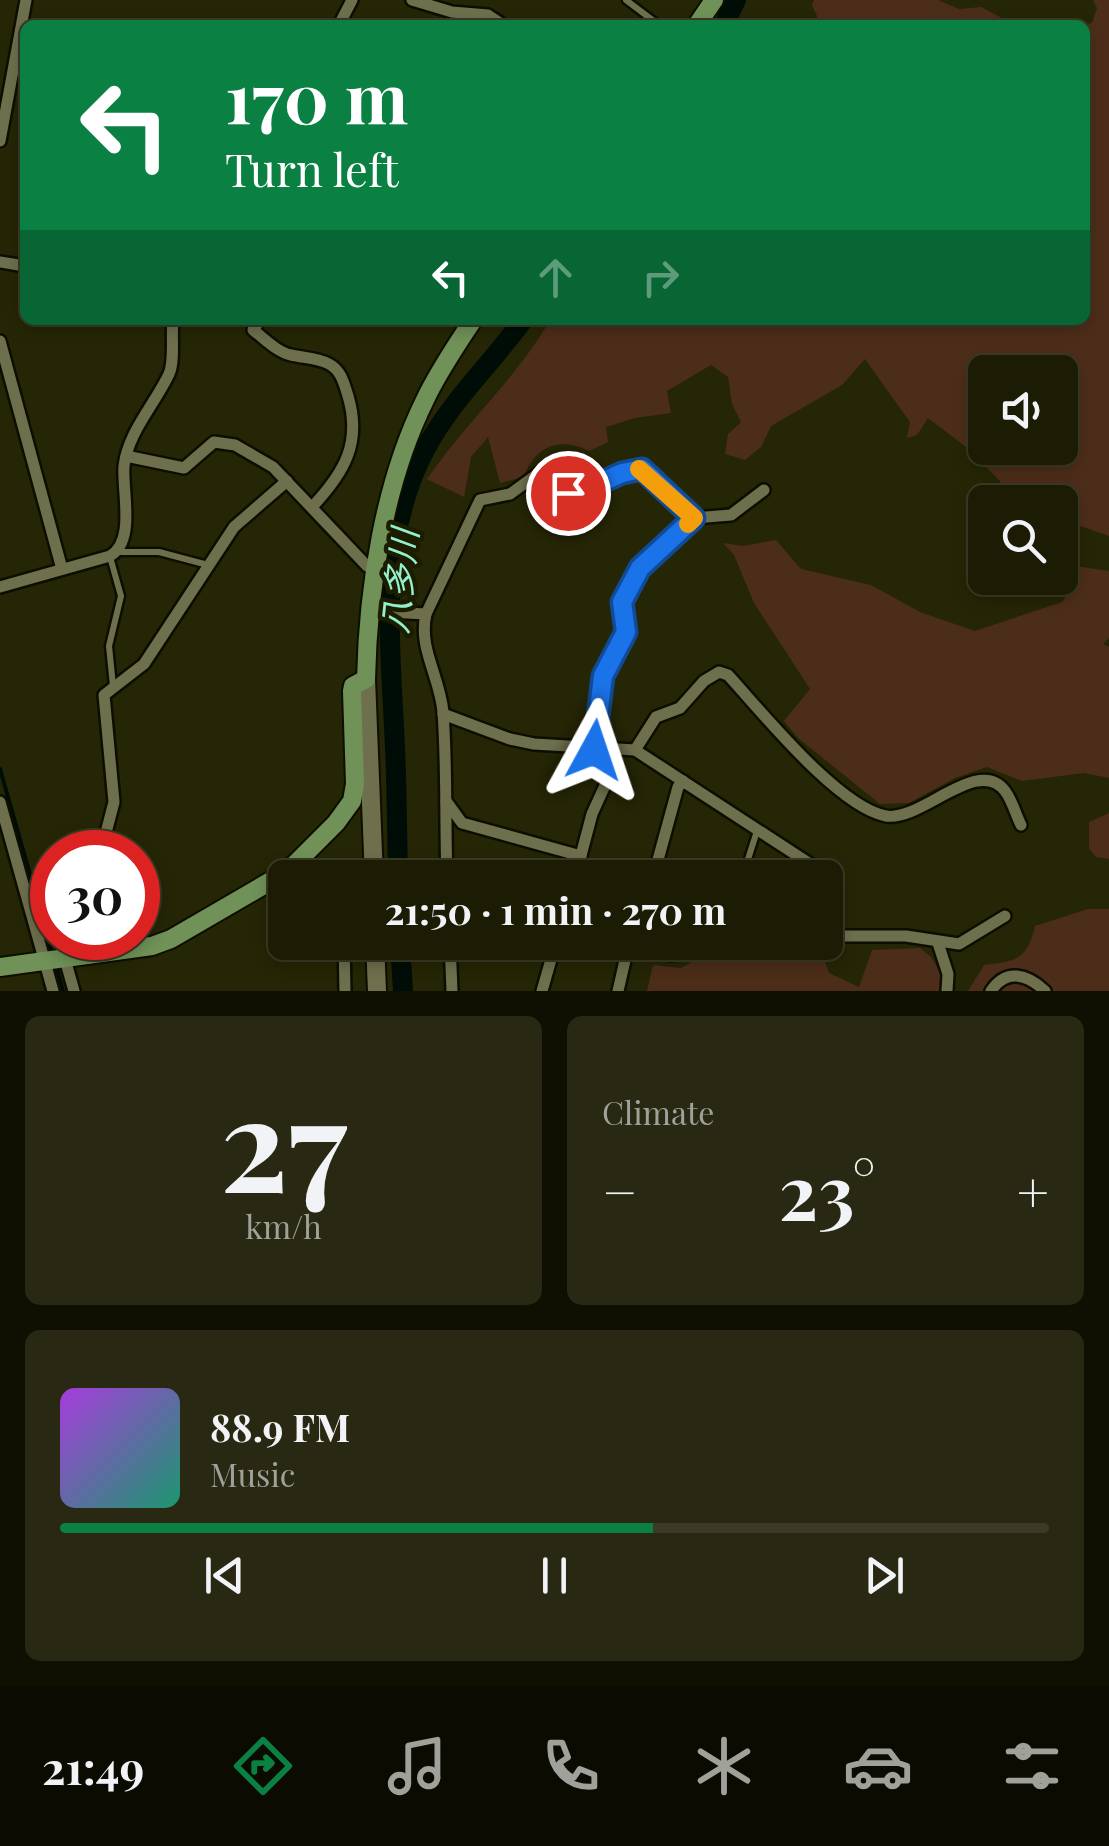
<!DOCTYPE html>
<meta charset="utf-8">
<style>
body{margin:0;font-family:"Playfair Display","Noto Sans JP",serif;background:#292913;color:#f1f3f6;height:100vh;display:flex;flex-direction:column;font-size:38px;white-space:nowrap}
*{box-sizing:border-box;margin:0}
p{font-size:32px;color:#a0a19a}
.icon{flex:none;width:55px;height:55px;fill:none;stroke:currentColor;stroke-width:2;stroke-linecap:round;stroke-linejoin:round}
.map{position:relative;height:991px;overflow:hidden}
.side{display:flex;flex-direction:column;gap:25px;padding:25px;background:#0f0f02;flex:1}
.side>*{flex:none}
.hud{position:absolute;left:20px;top:20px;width:1070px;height:305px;border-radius:15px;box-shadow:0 5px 15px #0003,0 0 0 2px #3a3a26;background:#0b8043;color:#fff;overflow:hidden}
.buttons{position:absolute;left:968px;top:355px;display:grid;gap:20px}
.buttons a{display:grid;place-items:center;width:110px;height:110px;border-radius:15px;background:#1c1c04;box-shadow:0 5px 15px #0003,0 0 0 2px #3a3a26;font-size:50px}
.speed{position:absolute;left:30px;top:830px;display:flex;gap:20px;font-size:50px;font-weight:700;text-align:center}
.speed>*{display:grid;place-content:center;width:130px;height:130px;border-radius:50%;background:#1c1c04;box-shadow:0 5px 15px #0003,0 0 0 2px #3a3a26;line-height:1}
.speed .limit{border:15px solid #d22;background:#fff;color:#111}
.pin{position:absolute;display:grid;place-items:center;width:85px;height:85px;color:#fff;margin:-42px;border:5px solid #fff;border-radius:50%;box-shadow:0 2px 10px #0007}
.me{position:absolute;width:110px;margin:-55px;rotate:5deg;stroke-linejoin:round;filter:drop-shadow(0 0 8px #0008)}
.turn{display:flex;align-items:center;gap:35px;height:210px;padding:0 40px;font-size:45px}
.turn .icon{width:130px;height:130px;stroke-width:2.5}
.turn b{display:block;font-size:70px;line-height:85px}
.lanes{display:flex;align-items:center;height:95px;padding:0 40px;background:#0003;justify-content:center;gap:50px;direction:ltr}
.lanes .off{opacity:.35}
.big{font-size:75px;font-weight:700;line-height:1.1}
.side .widget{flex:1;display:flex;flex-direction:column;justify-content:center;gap:15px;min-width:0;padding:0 35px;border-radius:15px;background:#292913}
.side .dial{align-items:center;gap:0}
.dial b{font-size:130px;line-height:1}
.song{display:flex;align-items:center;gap:30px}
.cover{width:120px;height:120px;border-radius:15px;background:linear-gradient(135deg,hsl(280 70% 55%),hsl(160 70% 35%))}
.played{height:10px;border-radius:5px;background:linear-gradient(90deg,#0b8043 60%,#3a3a26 60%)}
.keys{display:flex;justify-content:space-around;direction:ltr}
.heat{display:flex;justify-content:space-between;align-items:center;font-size:55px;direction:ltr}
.side .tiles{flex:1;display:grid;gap:25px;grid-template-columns:1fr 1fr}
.widget:last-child{grid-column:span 2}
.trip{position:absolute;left:268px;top:860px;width:575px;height:100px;border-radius:15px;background:#1c1c04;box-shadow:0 5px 15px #0003,0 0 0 2px #3a3a26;font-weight:700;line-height:100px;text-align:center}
.dock{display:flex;height:160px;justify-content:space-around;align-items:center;background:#0b0b02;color:#a0a19a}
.dock .icon{width:70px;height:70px}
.dock .selected{color:#0b8043}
.dock b{font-size:45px;color:#f1f3f6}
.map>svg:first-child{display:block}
</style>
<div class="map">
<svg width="1109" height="991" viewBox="0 0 1109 991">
<rect width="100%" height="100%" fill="#252605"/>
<!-- green -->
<g fill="#4c2d19" fill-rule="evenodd">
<path d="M814,0H938L959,9L981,7L1015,25H821L812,5Z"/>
<path d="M1093,0H1109V536L1060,519V502H1000V481L966,447L928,418L917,435L907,438L910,422L865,359L842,385L771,426L761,447L745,460L725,454L728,434L741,422L732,404L728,377L711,365L667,391L671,413L635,418L606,427L608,442L589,451C561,436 534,446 524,477L500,483L488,437L471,457L464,497L427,479C465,423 517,378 550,320H1085V25H1082L1092,23L1097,8ZM1060,372V448H985V372Z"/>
<path d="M776,540L801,569L871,585L920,612L975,631L1062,602L1075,584V566L1109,571V638L1103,644L1109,647V778L1084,773L1022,781L987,767L955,778L909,803L880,804L798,738L784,721L810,689L754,603L734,555L723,543L743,546Z"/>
<path d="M1109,813V859L1096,857L1089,849V822Z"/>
<path d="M1088,909H1109V991H968L984,965C1015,962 1028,959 1035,926Z"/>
<path d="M749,942L810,943L821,951L829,973L859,987L872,950L920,948L931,957L944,979L940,991H647L653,965L681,968L714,950Z"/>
</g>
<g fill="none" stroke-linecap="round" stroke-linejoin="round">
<!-- stream -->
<g stroke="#000d07" stroke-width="4">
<path d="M0,769L52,952"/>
<path d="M56,966L63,991"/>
</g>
<!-- river -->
<g stroke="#000d07" stroke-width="20">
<path d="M724,25L736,0"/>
<path d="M398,878C397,834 397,791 395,748C391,648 376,540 426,448C451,401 492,363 523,320"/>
<path d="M400,942L403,991"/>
</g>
<!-- service casing -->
<g stroke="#0e0e00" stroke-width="11">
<g id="service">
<path d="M626,0L659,25"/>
<path d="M118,552H159L208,565"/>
<path d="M110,557L121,596L109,646L113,686"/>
<path d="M742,878L757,831"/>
<path d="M640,942C667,962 675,963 703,942"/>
</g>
</g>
<!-- minor casing -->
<g stroke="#0e0e00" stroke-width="16">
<g id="minor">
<path d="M412,0L452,12L488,15L503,25"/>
<path d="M339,25L352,0"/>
<path d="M0,141L26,0"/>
<path d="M0,262L25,266"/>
<path d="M260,320L253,330C265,339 277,352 291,355C304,358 318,358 329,364C342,371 344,384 348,396C362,443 344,473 312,507"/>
<path d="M0,341L62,569"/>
<path d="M126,456L184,468L214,442L235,445L273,467L367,566L374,568"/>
<path d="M0,587L110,556C136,541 122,492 124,466C128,432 155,404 169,374C175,361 171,336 173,320"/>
<path d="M369,611L426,614C418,648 440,677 443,712C447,767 445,823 447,878"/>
<path d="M426,614L480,500L510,494L543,470L548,469L568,493L575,494L622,473L643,469L694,518L731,515L764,490"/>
<path d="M443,714L510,739L534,744L635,750L656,717L680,708L704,681L719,672L728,675C762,712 838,807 886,816C921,822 978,755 1005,791C1012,800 1016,815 1021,825"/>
<path d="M635,750L824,873L825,885"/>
<path d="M446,801L462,823L581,856"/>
<path d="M0,802L53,991"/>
<path d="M101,852L114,802L104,695L144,664L234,527L287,481"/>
<path d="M575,878L592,814L607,781L606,772L594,750L599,691L606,667L626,632L622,602L640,568L694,518"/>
<path d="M653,878L678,787L683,781"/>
<path d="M825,936H906L959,944L1005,916"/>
<path d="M100,938L105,953"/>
<path d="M344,942L345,991"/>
<path d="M450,942L452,991"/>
<path d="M938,943L948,974L947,991"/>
<path d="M65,959L74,991"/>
<path d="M542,991L556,942"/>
<path d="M618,991L626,956L633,942"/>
<path d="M991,991C1006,968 1027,974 1045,991"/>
</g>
</g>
<!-- secondary casing -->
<g stroke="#0e0e00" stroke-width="22">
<g id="secondary">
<path d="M366,679L374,878"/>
<path d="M375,942L377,991"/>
</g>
</g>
<!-- primary casing -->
<g stroke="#0e0e00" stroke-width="22">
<g id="primary">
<path d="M697,25L714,0"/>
<path d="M0,967L152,946L171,939L288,871L336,823L352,801L355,784L352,691L353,686L366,679C368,588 384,483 425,400C438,372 456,346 473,320"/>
</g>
</g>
<!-- service -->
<use href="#service" stroke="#6e6f4d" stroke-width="6"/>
<!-- minor -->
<use href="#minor" stroke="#6e6f4d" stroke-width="11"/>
<!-- secondary -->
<use href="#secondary" stroke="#6e6f4d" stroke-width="18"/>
<!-- primary -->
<use href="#primary" stroke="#709158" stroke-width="18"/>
</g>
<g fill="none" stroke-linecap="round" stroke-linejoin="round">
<!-- route casing -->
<g stroke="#114b97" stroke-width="25">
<path id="route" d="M568,493L576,494L622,473L642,469L694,518L640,568L622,602L626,632L603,676L594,750"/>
</g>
<!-- route -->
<use href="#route" stroke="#1a73e8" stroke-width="18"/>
<!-- slow -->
<path stroke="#f59e0b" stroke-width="18" d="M639,469L694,518L688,524"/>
</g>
<g text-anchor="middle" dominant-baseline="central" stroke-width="9" stroke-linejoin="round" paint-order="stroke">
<!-- water labels -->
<g font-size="35" font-style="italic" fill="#92f1cc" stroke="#1c1c00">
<text transform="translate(398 581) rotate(-84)">八多川</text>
</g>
</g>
</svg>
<div class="buttons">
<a><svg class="icon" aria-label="sound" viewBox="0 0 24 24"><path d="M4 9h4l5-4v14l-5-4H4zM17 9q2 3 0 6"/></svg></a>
<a><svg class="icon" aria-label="search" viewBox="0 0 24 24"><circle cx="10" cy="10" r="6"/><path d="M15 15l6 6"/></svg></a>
</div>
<div class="speed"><div class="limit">30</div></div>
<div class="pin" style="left:568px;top:493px;background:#d93025"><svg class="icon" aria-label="arrive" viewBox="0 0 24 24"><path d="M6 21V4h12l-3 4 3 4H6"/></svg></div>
<svg class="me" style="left:594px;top:750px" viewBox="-20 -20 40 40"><path d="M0-17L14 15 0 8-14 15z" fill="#1a73e8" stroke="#fff" stroke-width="4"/></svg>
<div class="trip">21:50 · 1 min · 270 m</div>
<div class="hud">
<div class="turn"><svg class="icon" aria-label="left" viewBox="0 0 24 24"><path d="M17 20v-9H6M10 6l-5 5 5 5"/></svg><div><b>170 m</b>Turn left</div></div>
<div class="lanes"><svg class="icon" aria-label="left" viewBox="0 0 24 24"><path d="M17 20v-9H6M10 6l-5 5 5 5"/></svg><svg class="icon off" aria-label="ahead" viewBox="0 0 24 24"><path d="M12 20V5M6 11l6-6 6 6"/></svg><svg class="icon off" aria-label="right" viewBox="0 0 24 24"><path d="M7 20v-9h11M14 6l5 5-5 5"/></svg></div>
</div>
</div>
<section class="side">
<div class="tiles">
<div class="widget dial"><b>27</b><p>km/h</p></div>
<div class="widget"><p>Climate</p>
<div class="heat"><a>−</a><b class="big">23°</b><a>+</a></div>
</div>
<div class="widget">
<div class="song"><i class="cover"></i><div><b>88.9 FM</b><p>Music</p></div></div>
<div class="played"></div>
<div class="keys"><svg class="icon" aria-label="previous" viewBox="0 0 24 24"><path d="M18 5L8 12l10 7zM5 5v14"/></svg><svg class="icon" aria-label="pause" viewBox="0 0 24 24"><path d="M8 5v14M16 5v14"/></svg><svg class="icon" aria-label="next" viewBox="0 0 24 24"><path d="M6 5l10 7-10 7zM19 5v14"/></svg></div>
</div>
</div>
</section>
<nav class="dock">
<b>21:49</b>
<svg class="icon selected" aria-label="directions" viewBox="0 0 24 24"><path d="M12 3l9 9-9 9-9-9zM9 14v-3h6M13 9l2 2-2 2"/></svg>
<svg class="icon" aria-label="music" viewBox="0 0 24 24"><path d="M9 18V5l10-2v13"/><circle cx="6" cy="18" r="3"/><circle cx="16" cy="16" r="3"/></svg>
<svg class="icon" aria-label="phone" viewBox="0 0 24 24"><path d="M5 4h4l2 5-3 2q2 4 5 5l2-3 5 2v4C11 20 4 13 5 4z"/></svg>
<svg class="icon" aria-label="climate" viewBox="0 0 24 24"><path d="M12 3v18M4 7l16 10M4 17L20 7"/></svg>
<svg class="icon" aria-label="car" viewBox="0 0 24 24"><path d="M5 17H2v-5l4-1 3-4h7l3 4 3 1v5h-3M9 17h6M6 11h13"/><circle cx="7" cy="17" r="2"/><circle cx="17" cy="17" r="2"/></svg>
<svg class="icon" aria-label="filters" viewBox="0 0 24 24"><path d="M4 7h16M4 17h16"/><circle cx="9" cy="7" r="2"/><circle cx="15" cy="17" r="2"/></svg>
</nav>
